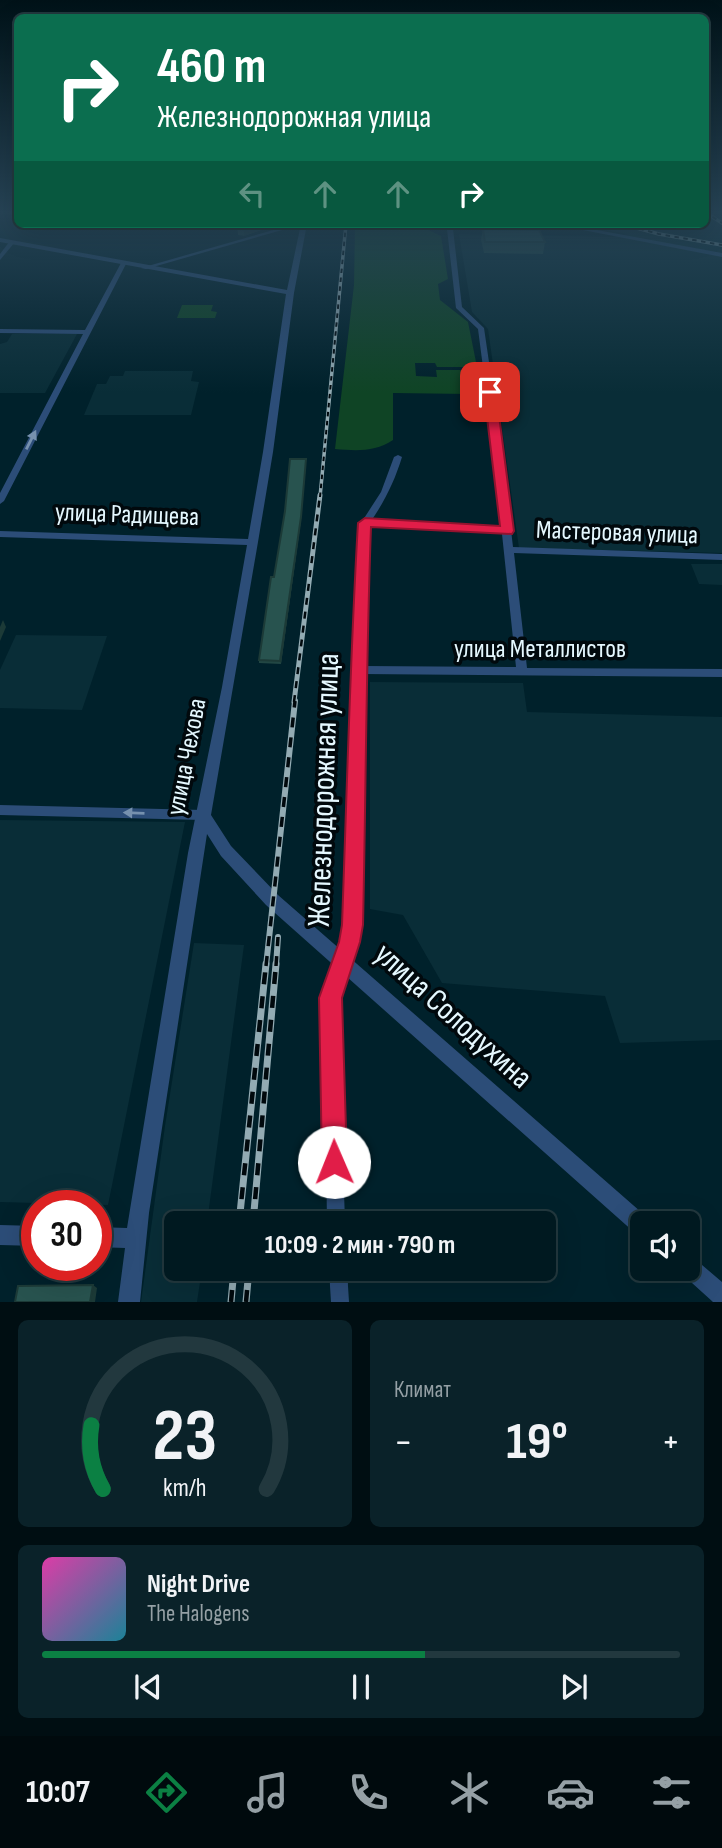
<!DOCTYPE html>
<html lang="ru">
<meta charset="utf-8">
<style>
body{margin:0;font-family:"Sofia Sans Condensed",sans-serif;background:#0a2229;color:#f1f3f6;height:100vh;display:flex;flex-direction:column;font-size:26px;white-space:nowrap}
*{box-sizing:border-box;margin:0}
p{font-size:23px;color:#95a0a5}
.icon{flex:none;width:38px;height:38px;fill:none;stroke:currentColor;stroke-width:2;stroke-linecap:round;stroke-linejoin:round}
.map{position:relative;height:1302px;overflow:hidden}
.drawer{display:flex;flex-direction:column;gap:18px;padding:18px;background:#000e12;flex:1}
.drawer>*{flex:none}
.banner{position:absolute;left:14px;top:14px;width:695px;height:214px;border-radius:10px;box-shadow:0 7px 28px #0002,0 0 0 2px #22383e;background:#0b6e4f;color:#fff;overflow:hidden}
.controls{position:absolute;left:630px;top:1211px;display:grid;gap:14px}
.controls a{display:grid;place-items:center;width:70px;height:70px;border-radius:10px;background:#001920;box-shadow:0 7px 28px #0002,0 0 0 2px #22383e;font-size:35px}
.speed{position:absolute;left:21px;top:1190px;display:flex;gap:14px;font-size:35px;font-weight:700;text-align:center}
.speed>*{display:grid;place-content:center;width:91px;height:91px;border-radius:50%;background:#001920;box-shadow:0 7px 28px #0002,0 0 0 2px #22383e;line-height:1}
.speed .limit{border:10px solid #d22;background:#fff;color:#111}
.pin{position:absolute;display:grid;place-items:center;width:60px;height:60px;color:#fff;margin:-30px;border-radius:14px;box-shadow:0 4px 10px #0006}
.me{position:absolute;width:77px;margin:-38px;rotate:359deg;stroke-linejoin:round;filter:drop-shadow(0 0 5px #0008)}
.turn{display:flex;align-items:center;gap:24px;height:147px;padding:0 28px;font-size:32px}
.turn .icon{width:91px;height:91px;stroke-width:2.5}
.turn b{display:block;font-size:49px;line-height:60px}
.lanes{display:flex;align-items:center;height:66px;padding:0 28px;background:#0003;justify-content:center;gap:35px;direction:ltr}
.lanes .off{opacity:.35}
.big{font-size:52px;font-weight:700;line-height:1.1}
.drawer .tile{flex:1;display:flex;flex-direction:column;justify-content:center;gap:10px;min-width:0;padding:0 24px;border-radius:10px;background:#0a2229}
.drawer .dial{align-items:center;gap:0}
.dial svg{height:182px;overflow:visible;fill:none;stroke:#22383e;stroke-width:7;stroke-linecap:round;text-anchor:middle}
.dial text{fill:#f1f3f6;stroke:none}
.song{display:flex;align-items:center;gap:21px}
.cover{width:84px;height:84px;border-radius:10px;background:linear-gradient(135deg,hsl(320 70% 55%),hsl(190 70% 35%))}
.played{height:7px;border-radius:4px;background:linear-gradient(90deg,#0b8043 60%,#22383e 60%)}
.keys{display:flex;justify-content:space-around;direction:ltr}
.heat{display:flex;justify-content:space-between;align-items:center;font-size:38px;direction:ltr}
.drawer .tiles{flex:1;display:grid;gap:18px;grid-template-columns:1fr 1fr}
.tile:last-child{grid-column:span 2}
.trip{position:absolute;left:164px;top:1211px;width:392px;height:70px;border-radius:10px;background:#001920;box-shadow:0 7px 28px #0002,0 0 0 2px #22383e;font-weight:700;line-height:70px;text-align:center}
.menu{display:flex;height:112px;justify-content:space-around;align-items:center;background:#000a0d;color:#95a0a5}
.menu .icon{width:49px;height:49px}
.menu .selected{color:#0b8043}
.menu b{font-size:32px;color:#f1f3f6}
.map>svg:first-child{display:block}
</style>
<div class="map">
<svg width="722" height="1302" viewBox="0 0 722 1302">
<rect width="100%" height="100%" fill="#00212b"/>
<!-- built -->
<g fill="#092d37">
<path d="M705,211H722V553L519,548L488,329L472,312L459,234L612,237L628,234L572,224H705Z"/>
<path d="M12,334H77L45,393H0V344L7,342Z"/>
<path d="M125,371H193L191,381L199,382L191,415H84L97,384H106L110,376H123Z"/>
<path d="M691,564H722V585L699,584Z"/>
<path d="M16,635L107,636L82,710L0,708V670Z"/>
<path d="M370,682L523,683L527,712L722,717V1040L620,1043L605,996L442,983L403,915L370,909Z"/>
<path d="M0,820L185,822L108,1205L0,1202Z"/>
<path d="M194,943L244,945L207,1223H177V1269H202L197,1302H141L165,1126Z"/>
</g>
<!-- green -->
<g fill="#0f4425">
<path d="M355,224H416L441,236L448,279L438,284L440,300L468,322L477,367H437L435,363H415L416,376L437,377L436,370H477L485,404L483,407H471L469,394L393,393V440C375,452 357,451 335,449L354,285Z"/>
<path d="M182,305H213L211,311L217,312L215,318H177Z"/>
</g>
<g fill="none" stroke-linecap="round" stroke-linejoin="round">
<!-- minor -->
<g fill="#2c4d78" fill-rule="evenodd">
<path d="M442,224H448L453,229L462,307L484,328L501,444L513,547L722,554V560L514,553L527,668L722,669V677L362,674L360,925L357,942L338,998L345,1223H327L324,998L343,942L346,925L352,670L361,523L381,492L394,457L398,455L402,457C395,480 385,501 371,521L502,528L493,444L478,329L456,308L447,229ZM369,526L502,534L516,667L363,666Z"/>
<path d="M552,224H564L722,253V257Z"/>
<path d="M284,227L289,228L146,269L141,268Z"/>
<path d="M10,241L15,242L0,260V254Z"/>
<path d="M121,263L126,264L4,501L0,504V493L83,334L0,333V329L85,330Z"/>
<path d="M0,805L203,810L207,811L209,815L207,819L203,820L0,815Z"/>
<path d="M329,1269H347L349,1302H331Z"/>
</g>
<!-- tertiary -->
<g fill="#2c4d78" fill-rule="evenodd">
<path d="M301,224H307L294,293L273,452L258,542L211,815L231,846L278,895L649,1219L651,1223H642V1236L635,1233L266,905L221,856L207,834L149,1213L140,1302H118L125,1248L96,1247V1227L127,1228L188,853L222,687L247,545L0,537V531L248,539L263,452L286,294L0,242V238L287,290Z"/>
<path d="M0,1225L37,1226V1246L0,1245Z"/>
<path d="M688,1256L695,1259L722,1282V1302H713L681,1273L679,1269H688Z"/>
</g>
<!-- rail-far3 casing -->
<g stroke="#93abb3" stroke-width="3.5">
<g id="rail-far3">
<path d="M705,212L722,223"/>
<path d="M622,224L659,234L722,245"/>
<path d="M320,497L346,224"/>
</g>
</g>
<!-- rail-far2 casing -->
<g stroke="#93abb3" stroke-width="5">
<path id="rail-far2" d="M294,702L320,495"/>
</g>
<!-- rail-far1 casing -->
<g stroke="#93abb3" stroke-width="6">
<g id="rail-far1">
<path d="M266,966L295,701"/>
<path d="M276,966L278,937"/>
</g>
</g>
<!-- rail casing -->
<g stroke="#93abb3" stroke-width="7">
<g id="rail">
<path d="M239,1223L266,964"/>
<path d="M253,1223L276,964"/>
<path d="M231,1302L234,1269"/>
<path d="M246,1302L249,1269"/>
</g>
</g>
<!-- rail-far3 -->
<use href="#rail-far3" stroke="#01090d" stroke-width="2" stroke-dasharray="4.5" stroke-linecap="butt"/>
<!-- rail-far2 -->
<use href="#rail-far2" stroke="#01090d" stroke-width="2.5" stroke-dasharray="7" stroke-linecap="butt"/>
<!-- rail-far1 -->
<use href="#rail-far1" stroke="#01090d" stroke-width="3.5" stroke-dasharray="10" stroke-linecap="butt"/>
<!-- rail -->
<use href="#rail" stroke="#01090d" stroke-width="4.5" stroke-dasharray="12" stroke-linecap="butt"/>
</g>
<!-- wall -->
<g fill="#224744">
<path d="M177,224H193L191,229H177Z"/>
<path d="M237,224H278L244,236L238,235Z"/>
<path d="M483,229L545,242L543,254L484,253L481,240Z"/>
<path d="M306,463L301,520L281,664L259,663V660L274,577Z"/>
</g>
<!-- shaded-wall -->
<g fill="#1c3a37">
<path d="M262,224H278L244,236V230Z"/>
<path d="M306,463L301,520L281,664L280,661Z"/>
<path d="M3,620L6,627L0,641V627Z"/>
<path d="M93,1285L97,1288L95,1302H90Z"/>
</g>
<!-- building -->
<g fill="#28534f" stroke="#1c3a37" stroke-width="2">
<path d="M237,224H262L244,230L237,229Z"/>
<path d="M483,229L539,230L545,242H485Z"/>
<path d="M290,459H306L301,517L280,661L259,660L271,577H274L285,511Z"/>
<path d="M93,1285L90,1302H15L18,1286Z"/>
</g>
<!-- one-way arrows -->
<defs><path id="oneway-solid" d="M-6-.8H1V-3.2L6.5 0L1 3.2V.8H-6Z" transform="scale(1.75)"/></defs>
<g fill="#7691ae">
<use href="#oneway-solid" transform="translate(31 440) rotate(-63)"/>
<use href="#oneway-solid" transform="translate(134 813) rotate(-178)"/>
</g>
<!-- sky -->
<linearGradient id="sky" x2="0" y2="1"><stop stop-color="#001218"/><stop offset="0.54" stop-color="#264355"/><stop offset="1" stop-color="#264355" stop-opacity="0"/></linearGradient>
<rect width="722" height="393" fill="url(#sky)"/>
<!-- route -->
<path fill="#e11d48" stroke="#92132f" stroke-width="2" d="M490,389L496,392L514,531L512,534L371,527C366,660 366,792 363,925L360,942L342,998L347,1162L343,1171L334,1175L325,1171L322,1162L319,998L339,942L342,925C347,791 350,657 358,523L365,518L500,526L484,392Z"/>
<g text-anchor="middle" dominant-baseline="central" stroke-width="7" stroke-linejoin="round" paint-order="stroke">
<!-- street labels -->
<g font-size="26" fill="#e5f8ff" stroke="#01090d">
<text transform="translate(127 515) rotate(2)">улица Радищева</text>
<text transform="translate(617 533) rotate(2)">Мастеровая улица</text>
<text x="540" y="649">улица Металлистов</text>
<text transform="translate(187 757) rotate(-79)">улица Чехова</text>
</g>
<!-- near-street labels -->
<g font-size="32" fill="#e5f8ff" stroke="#01090d">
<text transform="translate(324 790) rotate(-88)">Железнодорожная улица</text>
<text transform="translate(453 1016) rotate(42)">улица Солодухина</text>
</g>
</g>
</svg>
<div class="controls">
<a><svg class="icon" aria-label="sound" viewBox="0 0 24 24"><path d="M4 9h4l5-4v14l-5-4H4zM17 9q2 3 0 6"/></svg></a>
</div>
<div class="speed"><div class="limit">30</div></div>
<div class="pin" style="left:490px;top:392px;background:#d93025"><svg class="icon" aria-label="arrive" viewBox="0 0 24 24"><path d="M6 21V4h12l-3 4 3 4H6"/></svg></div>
<svg class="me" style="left:334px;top:1162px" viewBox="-20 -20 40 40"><circle r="19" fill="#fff"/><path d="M0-13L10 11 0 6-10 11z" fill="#e11d48"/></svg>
<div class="trip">10:09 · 2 мин · 790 m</div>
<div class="banner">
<div class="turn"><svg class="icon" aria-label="right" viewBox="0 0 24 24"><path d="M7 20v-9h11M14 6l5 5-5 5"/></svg><div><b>460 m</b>Железнодорожная улица</div></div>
<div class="lanes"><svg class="icon off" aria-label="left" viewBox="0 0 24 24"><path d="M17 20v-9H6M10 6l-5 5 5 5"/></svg><svg class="icon off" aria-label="ahead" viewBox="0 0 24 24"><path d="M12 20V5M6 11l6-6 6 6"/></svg><svg class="icon off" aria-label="ahead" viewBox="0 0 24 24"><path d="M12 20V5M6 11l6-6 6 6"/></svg><svg class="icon" aria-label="right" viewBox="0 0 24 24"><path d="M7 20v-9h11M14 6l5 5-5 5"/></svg></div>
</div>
</div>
<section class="drawer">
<div class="tiles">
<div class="tile dial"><svg viewBox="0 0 100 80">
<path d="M14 69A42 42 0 1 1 86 69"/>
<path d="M14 69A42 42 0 0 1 9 41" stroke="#0b8043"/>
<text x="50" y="56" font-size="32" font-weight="700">23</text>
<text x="50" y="72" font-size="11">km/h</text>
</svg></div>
<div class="tile"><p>Климат</p>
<div class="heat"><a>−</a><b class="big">19°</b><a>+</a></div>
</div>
<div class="tile">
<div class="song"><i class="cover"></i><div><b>Night Drive</b><p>The Halogens</p></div></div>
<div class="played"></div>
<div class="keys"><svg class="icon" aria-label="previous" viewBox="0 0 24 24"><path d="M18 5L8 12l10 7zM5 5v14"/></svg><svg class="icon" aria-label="pause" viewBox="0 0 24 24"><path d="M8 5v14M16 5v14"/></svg><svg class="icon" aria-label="next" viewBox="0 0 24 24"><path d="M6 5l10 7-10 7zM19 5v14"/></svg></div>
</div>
</div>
</section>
<nav class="menu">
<b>10:07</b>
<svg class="icon selected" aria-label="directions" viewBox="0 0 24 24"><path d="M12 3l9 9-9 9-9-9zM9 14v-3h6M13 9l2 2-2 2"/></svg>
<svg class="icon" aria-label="music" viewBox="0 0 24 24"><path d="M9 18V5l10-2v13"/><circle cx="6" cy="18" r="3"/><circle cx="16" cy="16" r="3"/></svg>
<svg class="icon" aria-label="phone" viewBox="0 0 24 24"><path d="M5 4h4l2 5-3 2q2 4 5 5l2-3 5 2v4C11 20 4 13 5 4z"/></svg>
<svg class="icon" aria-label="climate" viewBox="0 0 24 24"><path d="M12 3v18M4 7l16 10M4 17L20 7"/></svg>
<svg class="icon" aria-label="car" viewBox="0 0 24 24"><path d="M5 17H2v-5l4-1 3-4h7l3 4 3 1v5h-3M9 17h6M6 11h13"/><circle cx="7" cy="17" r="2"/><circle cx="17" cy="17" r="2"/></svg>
<svg class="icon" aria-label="filters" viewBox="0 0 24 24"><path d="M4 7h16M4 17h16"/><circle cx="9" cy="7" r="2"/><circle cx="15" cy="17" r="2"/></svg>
</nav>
